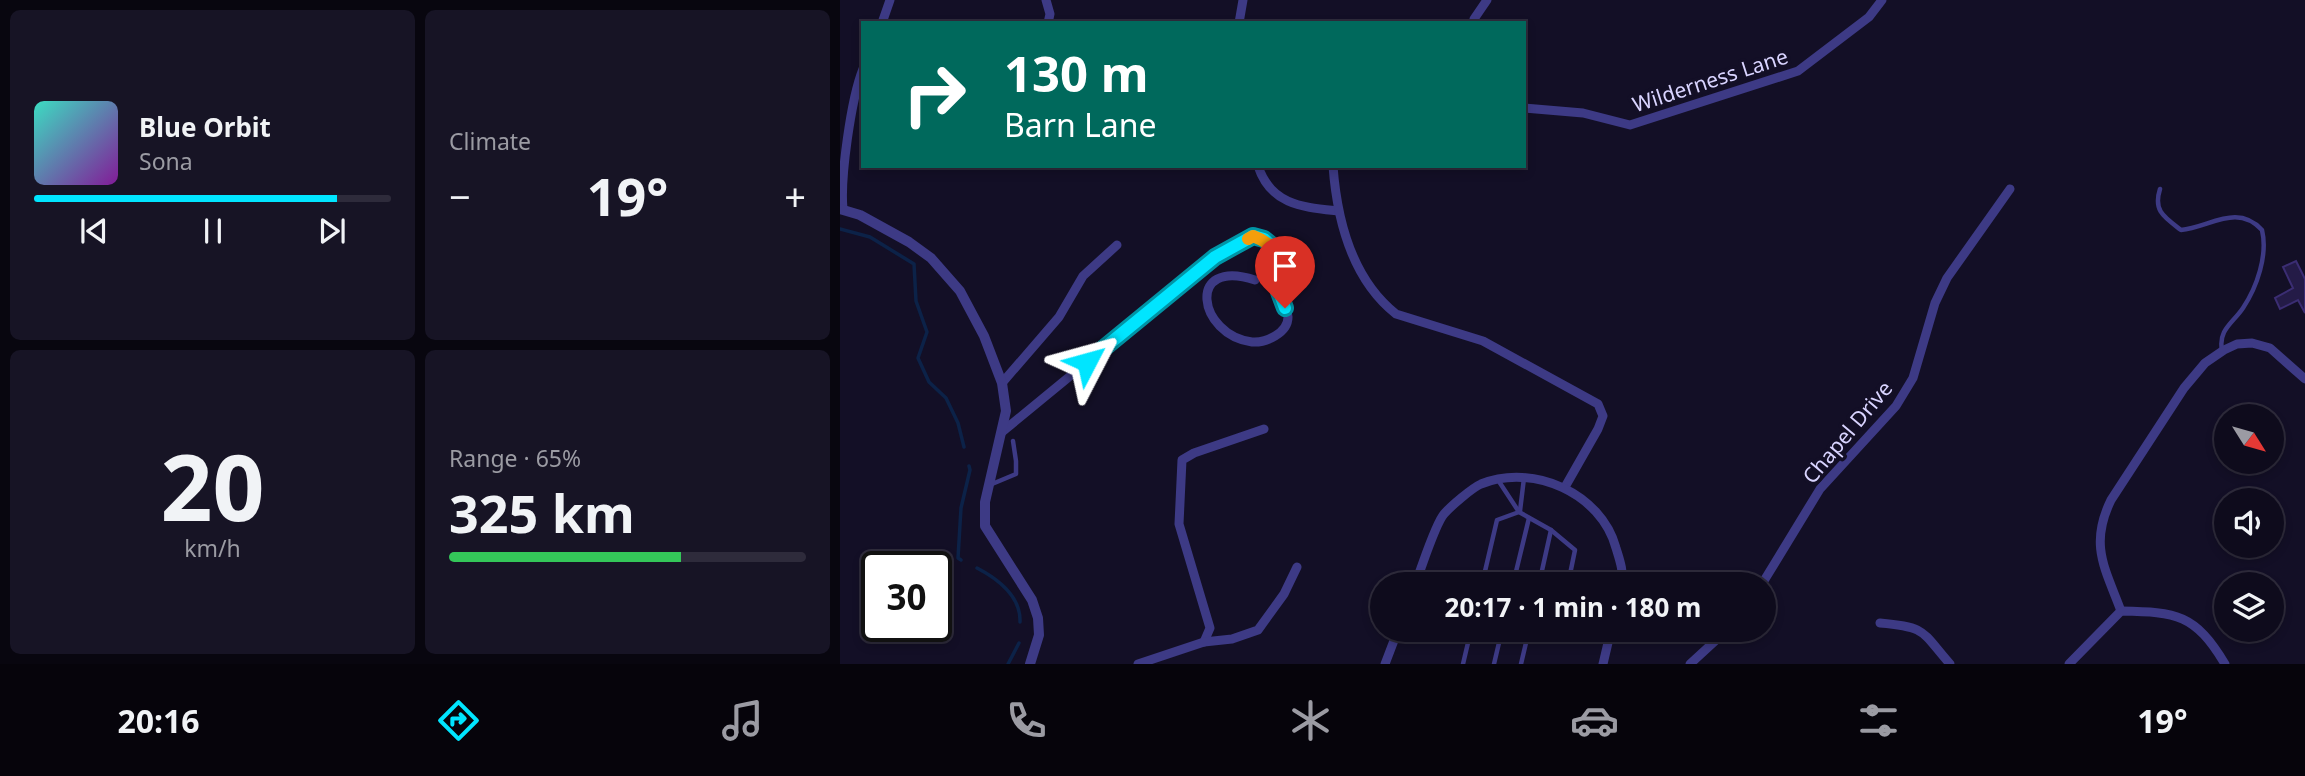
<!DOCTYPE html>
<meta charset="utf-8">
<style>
body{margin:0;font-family:"Noto Sans",sans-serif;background:#171425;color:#f1f3f6;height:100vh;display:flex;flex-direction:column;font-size:26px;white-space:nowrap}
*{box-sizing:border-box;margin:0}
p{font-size:23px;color:#9b9ba3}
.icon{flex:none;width:38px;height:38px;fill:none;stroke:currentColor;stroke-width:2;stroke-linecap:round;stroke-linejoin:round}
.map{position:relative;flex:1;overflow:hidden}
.side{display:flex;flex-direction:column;gap:10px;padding:10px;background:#08060f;width:840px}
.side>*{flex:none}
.banner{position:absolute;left:21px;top:21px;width:665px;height:147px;border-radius:0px;box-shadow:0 4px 10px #0003,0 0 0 2px #2e2b3b;background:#00695c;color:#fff;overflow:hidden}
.needle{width:46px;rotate:127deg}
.controls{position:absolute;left:1374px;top:404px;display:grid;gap:14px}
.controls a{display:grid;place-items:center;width:70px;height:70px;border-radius:50%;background:#0e0b1c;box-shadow:0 4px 10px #0003,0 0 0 2px #2e2b3b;font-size:35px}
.speed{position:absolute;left:21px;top:551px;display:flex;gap:14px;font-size:35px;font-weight:700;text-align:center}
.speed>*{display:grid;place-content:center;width:91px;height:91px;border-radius:50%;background:#0e0b1c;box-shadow:0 4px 10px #0003,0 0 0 2px #2e2b3b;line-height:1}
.speed .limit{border:4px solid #111;border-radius:10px;background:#fff;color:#111}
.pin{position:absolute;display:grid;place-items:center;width:60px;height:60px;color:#fff;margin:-72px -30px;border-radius:50% 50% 50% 0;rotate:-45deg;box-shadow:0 0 7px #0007}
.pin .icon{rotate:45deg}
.me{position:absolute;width:77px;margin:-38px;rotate:51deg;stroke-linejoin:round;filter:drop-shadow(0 0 5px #0008)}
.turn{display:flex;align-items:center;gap:24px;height:147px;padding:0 28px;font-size:32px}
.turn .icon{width:91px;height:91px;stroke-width:2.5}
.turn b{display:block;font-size:49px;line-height:60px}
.big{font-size:52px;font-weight:700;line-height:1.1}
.side .card{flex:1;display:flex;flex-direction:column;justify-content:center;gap:10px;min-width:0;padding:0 24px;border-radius:10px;background:#171425}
.side .dial{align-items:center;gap:0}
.dial b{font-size:91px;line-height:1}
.song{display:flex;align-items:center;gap:21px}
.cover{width:84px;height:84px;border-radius:10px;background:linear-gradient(135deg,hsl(170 70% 55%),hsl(290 70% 35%))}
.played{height:7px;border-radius:4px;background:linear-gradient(90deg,#00e5ff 85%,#2e2b3b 85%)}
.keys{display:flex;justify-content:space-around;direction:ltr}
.heat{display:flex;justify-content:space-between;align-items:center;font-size:38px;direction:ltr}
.charge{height:10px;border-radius:5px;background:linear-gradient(90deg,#34c759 65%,#2e2b3b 0)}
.side .tiles{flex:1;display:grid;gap:10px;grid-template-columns:repeat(2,1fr)}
.trip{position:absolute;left:530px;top:572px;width:406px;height:70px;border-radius:35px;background:#0e0b1c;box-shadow:0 4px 10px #0003,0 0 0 2px #2e2b3b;font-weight:700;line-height:70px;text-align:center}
.tabs{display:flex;height:112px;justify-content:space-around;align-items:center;background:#06040b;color:#9b9ba3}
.tabs .icon{width:49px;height:49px}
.tabs .active{color:#00e5ff}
.tabs b{font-size:32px;color:#f1f3f6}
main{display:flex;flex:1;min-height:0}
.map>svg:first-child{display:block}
</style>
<main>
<section class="side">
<div class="tiles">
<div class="card">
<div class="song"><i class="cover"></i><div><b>Blue Orbit</b><p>Sona</p></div></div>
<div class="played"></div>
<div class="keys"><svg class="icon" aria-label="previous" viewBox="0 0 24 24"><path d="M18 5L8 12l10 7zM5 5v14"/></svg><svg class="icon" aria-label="pause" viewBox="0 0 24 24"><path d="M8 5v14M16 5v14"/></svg><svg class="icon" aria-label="next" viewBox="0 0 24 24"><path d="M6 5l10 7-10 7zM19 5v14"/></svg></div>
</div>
<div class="card"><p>Climate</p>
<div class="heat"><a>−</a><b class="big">19°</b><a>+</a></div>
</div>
<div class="card dial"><b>20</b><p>km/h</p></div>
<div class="card"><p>Range · 65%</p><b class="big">325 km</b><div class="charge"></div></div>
</div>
</section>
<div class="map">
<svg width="1465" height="664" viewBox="0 0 1465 664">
<rect width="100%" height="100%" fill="#130f26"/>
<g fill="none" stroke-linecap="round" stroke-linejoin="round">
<!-- stream -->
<g stroke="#0c2248" stroke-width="3.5">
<path d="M0,229L30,237L74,264L76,301L87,332L78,358L89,382L106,398L118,423L124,447"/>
<path d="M121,560L118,558L121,508L130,470L129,466"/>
<path d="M137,568C158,579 181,596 180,622"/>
<path d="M168,664L179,643"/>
</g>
</g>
<!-- building -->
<path fill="#241b47" stroke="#3b2d73" stroke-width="2" d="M1456,261L1465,279V313L1458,300L1440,309L1435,298L1453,288L1443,267Z"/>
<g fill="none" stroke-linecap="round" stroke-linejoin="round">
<!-- service -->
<g stroke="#3d3a85" stroke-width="4.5">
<path d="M1320,189C1313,211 1324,217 1341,230C1370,227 1397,203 1422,230C1428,255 1417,287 1403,308C1393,323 1378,330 1382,350"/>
<path d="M658,480L679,512"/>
<path d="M152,484L176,474V461L173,441"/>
<path d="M680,511L684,478"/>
<path d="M642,584L657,520L679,512L711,530L735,550L728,584"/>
<path d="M673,584L689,518"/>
<path d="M699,584L711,530"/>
<path d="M623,664L631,630"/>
<path d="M654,664L662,630"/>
<path d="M681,664L689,630"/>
</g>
<!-- minor -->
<g stroke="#3d3a85" stroke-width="9">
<path d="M206,0L210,14L208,23"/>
<path d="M42,23L50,0"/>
<path d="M399,23L403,0"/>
<path d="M635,23L634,19L647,0"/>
<path d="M684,108L743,113L790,125L958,71L1029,17L1042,0"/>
<path d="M418,166C431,205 462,207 498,211"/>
<path d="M493,166C497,220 512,279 556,314L643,341L758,404L763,416L758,429L725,487"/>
<path d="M3,209C0,178 11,99 23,69"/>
<path d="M162,383L219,317L243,276L277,245"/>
<path d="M162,432L375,257L413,236C425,240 442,249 442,264C442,273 439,282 440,291C441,299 447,308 448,317C448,333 426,343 412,342C358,335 345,257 415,280"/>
<path d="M575,584C581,570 595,524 604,514C611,506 632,488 641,484C693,463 761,493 776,548C780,561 784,571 781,584"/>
<path d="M922,584L980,489L1056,406L1073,378L1095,303L1107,278L1170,189"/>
<path d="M1281,611C1265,568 1249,545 1271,500L1344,388L1365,363L1384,350L1397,344L1412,343L1430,348L1465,379"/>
<path d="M1040,623C1087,627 1081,631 1110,664"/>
<path d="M364,642L370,628L339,524L342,460L354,453L424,429"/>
<path d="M298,664L364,642L392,639L418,630L444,594L457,567"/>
<path d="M545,664L558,630"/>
<path d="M763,664L771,630"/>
<path d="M850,664L887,630"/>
<path d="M1229,664L1281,611C1337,612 1355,614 1385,664"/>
</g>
<!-- tertiary -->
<path stroke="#3d3a85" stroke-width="10" d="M0,209L20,215L69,242L91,258L120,291L144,336L162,383L166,411L145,502V526L192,600L198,618L199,635L190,664"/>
</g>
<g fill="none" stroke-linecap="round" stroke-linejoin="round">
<!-- route casing -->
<g stroke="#0095a6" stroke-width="18">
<path id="route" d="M247,362L375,257L413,236L424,239L435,248L443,260L439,292L445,308"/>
</g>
<!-- route -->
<use href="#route" stroke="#00e5ff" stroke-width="12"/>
<!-- slow -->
<path stroke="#f59e0b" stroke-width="12" d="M408,239L413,236C427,241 434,248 443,260L441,274"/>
</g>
<g text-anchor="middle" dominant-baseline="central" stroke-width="7" stroke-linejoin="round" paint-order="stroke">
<!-- street labels -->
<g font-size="21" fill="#d9d4ff" stroke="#130f26">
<text transform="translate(870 80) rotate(-18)">Wilderness Lane</text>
<text transform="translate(1007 432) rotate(-50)">Chapel Drive</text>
</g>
</g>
</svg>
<div class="controls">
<a><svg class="needle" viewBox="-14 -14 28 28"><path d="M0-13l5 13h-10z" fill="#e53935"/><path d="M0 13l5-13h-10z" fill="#9b9ba3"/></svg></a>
<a><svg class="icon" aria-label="sound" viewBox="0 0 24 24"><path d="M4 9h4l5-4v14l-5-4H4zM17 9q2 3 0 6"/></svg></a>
<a><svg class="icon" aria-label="layers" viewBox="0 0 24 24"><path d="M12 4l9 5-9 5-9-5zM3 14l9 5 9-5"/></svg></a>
</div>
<div class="speed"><div class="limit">30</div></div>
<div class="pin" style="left:445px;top:308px;background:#d93025"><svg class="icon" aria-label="arrive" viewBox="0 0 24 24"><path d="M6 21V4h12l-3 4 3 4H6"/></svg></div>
<svg class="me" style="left:247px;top:362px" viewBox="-20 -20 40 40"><path d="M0-17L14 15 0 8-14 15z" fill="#00e5ff" stroke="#fff" stroke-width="4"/></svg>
<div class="trip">20:17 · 1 min · 180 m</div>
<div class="banner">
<div class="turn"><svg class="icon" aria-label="right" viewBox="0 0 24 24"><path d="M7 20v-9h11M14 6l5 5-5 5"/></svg><div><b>130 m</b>Barn Lane</div></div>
</div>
</div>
</main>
<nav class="tabs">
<b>20:16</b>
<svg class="icon active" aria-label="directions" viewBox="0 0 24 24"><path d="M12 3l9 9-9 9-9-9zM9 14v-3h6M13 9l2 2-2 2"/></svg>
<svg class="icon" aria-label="music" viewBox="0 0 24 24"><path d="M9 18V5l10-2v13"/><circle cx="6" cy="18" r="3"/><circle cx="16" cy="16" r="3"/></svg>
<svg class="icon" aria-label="phone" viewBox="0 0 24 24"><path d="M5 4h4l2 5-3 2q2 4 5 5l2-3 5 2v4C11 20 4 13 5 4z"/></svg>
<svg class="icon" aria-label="climate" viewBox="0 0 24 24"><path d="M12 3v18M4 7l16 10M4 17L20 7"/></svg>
<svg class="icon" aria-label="car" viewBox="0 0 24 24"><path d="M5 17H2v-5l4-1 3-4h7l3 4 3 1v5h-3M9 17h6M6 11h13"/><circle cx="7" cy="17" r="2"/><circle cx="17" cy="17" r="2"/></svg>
<svg class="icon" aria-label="filters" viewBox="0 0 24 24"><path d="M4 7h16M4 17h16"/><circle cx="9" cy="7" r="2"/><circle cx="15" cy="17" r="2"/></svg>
<b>19°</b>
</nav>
